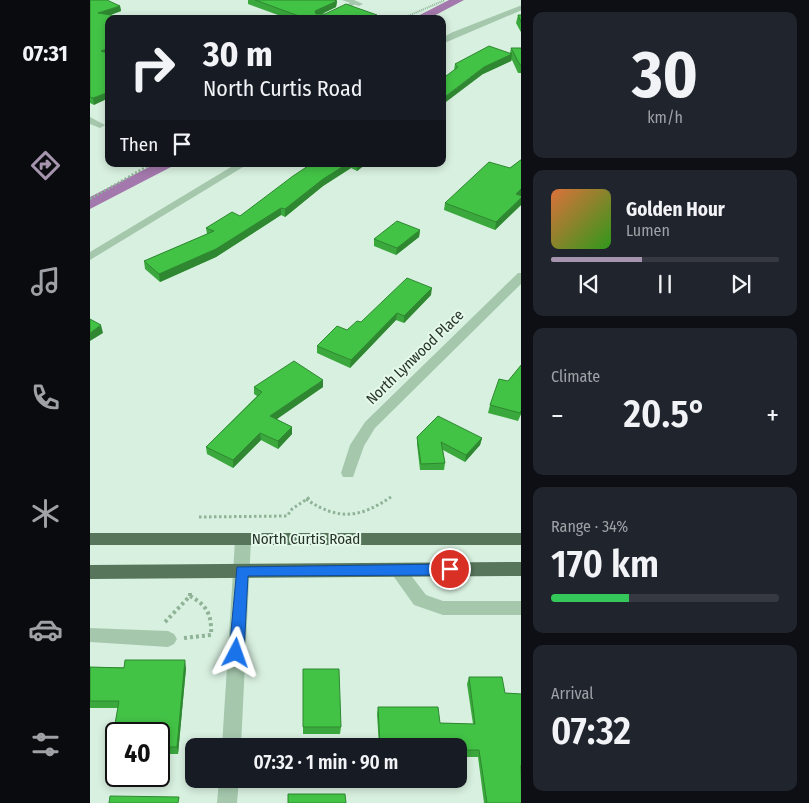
<!DOCTYPE html>
<meta charset="utf-8">
<style>
body{margin:0;font-family:"Fira Sans Condensed",sans-serif;background:#20242c;color:#f1f3f6;height:100vh;display:flex;flex-direction:column;font-size:19px;white-space:nowrap}
*{box-sizing:border-box;margin:0}
p{font-size:16px;color:#9ea1a6}
.icon{flex:none;width:28px;height:28px;fill:none;stroke:currentColor;stroke-width:2;stroke-linecap:round;stroke-linejoin:round}
.map{position:relative;flex:1;overflow:hidden}
.details{display:flex;flex-direction:column;gap:12px;padding:12px;background:#0d0f14;width:288px}
.details>*{flex:none}
.hud{position:absolute;left:15px;top:15px;width:341px;height:152px;border-radius:10px;box-shadow:0 2px 8px #0003;background:#171b24;color:#f1f3f6;overflow:hidden}
.speed{position:absolute;left:15px;top:722px;display:flex;gap:10px;font-size:25px;font-weight:700;text-align:center}
.speed>*{display:grid;place-content:center;width:65px;height:65px;border-radius:50%;background:#171b24;box-shadow:0 2px 8px #0003;line-height:1}
.speed .limit{border:2px solid #111;border-radius:8px;background:#fff;color:#111}
.pin{position:absolute;display:grid;place-items:center;width:42px;height:42px;color:#fff;margin:-21px;border:2px solid #fff;border-radius:50%;box-shadow:0 1px 5px #0007}
.me{position:absolute;width:55px;margin:-28px;rotate:4deg;stroke-linejoin:round;filter:drop-shadow(0 0 4px #0008)}
.turn{display:flex;align-items:center;gap:18px;height:105px;padding:0 15px;font-size:22px}
.turn .icon{width:65px;height:65px;stroke-width:2.5}
.turn b{display:block;font-size:35px;line-height:42px}
.then{display:flex;align-items:center;height:48px;padding:0 15px;background:#0003;gap:10px;font-size:19px}
.big{font-size:38px;font-weight:600;line-height:1.1}
.details .card{flex:1;display:flex;flex-direction:column;justify-content:center;gap:8px;min-width:0;padding:0 18px;border-radius:10px;background:#20242c}
.details .dial{align-items:center;gap:0}
.dial b{font-size:65px;line-height:1}
.song{display:flex;align-items:center;gap:15px}
.cover{width:60px;height:60px;border-radius:8px;background:linear-gradient(135deg,hsl(20 70% 55%),hsl(110 70% 35%))}
.played{height:5px;border-radius:2px;background:linear-gradient(90deg,#a693ad 40%,#363941 40%)}
.keys{display:flex;justify-content:space-around;direction:ltr}
.heat{display:flex;justify-content:space-between;align-items:center;font-size:28px;direction:ltr}
.charge{height:8px;border-radius:4px;background:linear-gradient(90deg,#34c759 34%,#363941 0)}
.trip{position:absolute;left:95px;top:738px;width:282px;height:50px;border-radius:10px;background:#171b24;box-shadow:0 2px 8px #0003;font-weight:600;line-height:50px;text-align:center}
main{display:flex;flex:1;min-height:0}
.dock{display:flex;flex-direction:column;width:90px;justify-content:space-around;align-items:center;background:#090b0e;color:#9ea1a6}
.dock .icon{width:35px;height:35px}
.dock .selected{color:#a693ad}
.dock b{font-size:22px;color:#f1f3f6}
.map>svg:first-child{display:block}
</style>
<main>
<nav class="dock">
<b>07:31</b>
<svg class="icon selected" aria-label="directions" viewBox="0 0 24 24"><path d="M12 3l9 9-9 9-9-9zM9 14v-3h6M13 9l2 2-2 2"/></svg>
<svg class="icon" aria-label="music" viewBox="0 0 24 24"><path d="M9 18V5l10-2v13"/><circle cx="6" cy="18" r="3"/><circle cx="16" cy="16" r="3"/></svg>
<svg class="icon" aria-label="phone" viewBox="0 0 24 24"><path d="M5 4h4l2 5-3 2q2 4 5 5l2-3 5 2v4C11 20 4 13 5 4z"/></svg>
<svg class="icon" aria-label="climate" viewBox="0 0 24 24"><path d="M12 3v18M4 7l16 10M4 17L20 7"/></svg>
<svg class="icon" aria-label="car" viewBox="0 0 24 24"><path d="M5 17H2v-5l4-1 3-4h7l3 4 3 1v5h-3M9 17h6M6 11h13"/><circle cx="7" cy="17" r="2"/><circle cx="17" cy="17" r="2"/></svg>
<svg class="icon" aria-label="filters" viewBox="0 0 24 24"><path d="M4 7h16M4 17h16"/><circle cx="9" cy="7" r="2"/><circle cx="15" cy="17" r="2"/></svg>
</nav>
<div class="map">
<svg width="432" height="803" viewBox="0 0 432 803">
<rect width="100%" height="100%" fill="#d8f0e0"/>
<g fill="none" stroke-linecap="round" stroke-linejoin="round">
<!-- canal -->
<g fill="#a378ac" fill-rule="evenodd">
<path d="M359,0H374L338,19H322Z"/>
<path d="M65,164H84L81,167L0,209V197Z"/>
</g>
<!-- path-far3 -->
<path stroke="#8fb397" stroke-width="2" stroke-dasharray="1 1" stroke-linecap="butt" d="M311,19L355,0"/>
<!-- path-far2 -->
<path stroke="#8fb397" stroke-width="2.5" stroke-dasharray="2 2" stroke-linecap="butt" d="M0,199L61,164"/>
<!-- path-far1 -->
<g stroke="#8fb397" stroke-width="3" stroke-dasharray="2.5 2.5" stroke-linecap="butt">
<path d="M216,499C248,521 270,518 301,497"/>
<path d="M109,517L197,516L202,509L220,497"/>
</g>
<!-- path -->
<g stroke="#8fb397" stroke-width="4" stroke-dasharray="3 3" stroke-linecap="butt">
<path d="M75,622L100,596V590"/>
<path d="M94,638L121,635C122,615 117,605 100,596"/>
</g>
<!-- service -->
<path fill="#a5c8ad" fill-rule="evenodd" d="M264,1L267,3L266,4L234,19H226Z"/>
<!-- minor -->
<g fill="#a5c8ad" fill-rule="evenodd">
<path d="M252,0H264L273,4L269,6Z"/>
<path d="M432,5V10L352,44V38L363,32Z"/>
<path d="M0,117L15,125L10,128L0,124Z"/>
<path d="M146,164H158L0,260V252Z"/>
<path d="M428,273H432V283L285,428L274,446L263,477H253L251,473L260,445L275,422Z"/>
<path d="M307,563L313,565L336,595L353,601H432V615H353L324,605L299,570L301,565Z"/>
<path d="M0,628L78,631L84,634L87,639L84,644L78,647L0,642Z"/>
</g>
<!-- tertiary -->
<g fill="#a5c8ad" fill-rule="evenodd">
<path d="M153,534L159,536L161,540L151,746H132L145,540L147,536Z"/>
<path d="M129,779H149L147,803H127Z"/>
</g>
<!-- primary -->
<g fill="#57755b" fill-rule="evenodd">
<rect x="0" y="533" width="432" height="12"/>
<path d="M432,562V576L0,579V565Z"/>
</g>
</g>
<!-- wall -->
<g fill="#3aa83c">
<path d="M0,0L30,6L31,11L20,15L19,19L4,105L0,103Z"/>
<path d="M158,0H244L247,1L246,7L232,14L286,19H199L158,4Z"/>
<path d="M428,15H432V34L426,23Z"/>
<path d="M421,48H432V73H428L422,60L421,61L393,74L364,70L365,64L420,53Z"/>
<path d="M432,159V195H431L432,196V204L405,230L354,210L355,203L420,168Z"/>
<path d="M221,164H276L267,171L261,168L233,186L195,217L191,215L126,257L70,282L55,269L54,261L117,234L116,228L150,216Z"/>
<path d="M330,230L329,237L306,255L284,246V239Z"/>
<path d="M341,295L314,323L306,320L260,368L227,353V346L257,330Z"/>
<path d="M432,364V412L428,421L398,413L400,405Z"/>
<path d="M164,387H233L186,419L202,427V434L188,449L171,440L143,468L117,454L116,447L167,396L164,394Z"/>
<path d="M327,437L392,438L390,445L375,462L353,450L355,463L354,470H330L327,444Z"/>
<path d="M0,667L96,668L88,754H69V734H26V754H23L21,747L28,708H0Z"/>
<path d="M213,669L251,727L250,734H213Z"/>
<path d="M379,677L415,693L432,694V803H394L388,757H369V746H289L287,714L288,707L350,723L383,724L377,684Z"/>
</g>
<!-- shaded-wall -->
<g fill="#2f8831">
<path d="M247,1L246,7L225,17V11Z"/>
<path d="M30,6L31,11L9,19L8,13Z"/>
<path d="M287,15L286,19H277Z"/>
<path d="M19,48V54L11,51Z"/>
<path d="M422,54L421,61L393,74L352,105V99L394,67Z"/>
<path d="M19,92V98L4,105L3,98Z"/>
<path d="M257,164H261V168L233,186L195,217V209L233,179Z"/>
<path d="M267,164H276L267,171Z"/>
<path d="M432,188V195L425,201L426,194Z"/>
<path d="M432,197V204L405,230L406,222Z"/>
<path d="M191,208V215L126,257L70,282L69,274Z"/>
<path d="M330,230L329,237L306,255L307,248Z"/>
<path d="M342,288L341,295L314,323V316Z"/>
<path d="M307,313L306,320L260,368L261,360Z"/>
<path d="M11,325L13,333L0,341V333Z"/>
<path d="M233,380V387L180,424V416Z"/>
<path d="M202,427V434L188,449V441Z"/>
<path d="M170,433L171,440L143,468V460Z"/>
<path d="M392,438L390,445L375,462L376,455Z"/>
<path d="M95,660L96,668L88,754L87,747Z"/>
</g>
<!-- building -->
<g fill="#43c346" stroke="#2f8831">
<path d="M0,0H17L30,6L8,13L40,18L19,19V48L11,51L19,54V92L3,98L0,97Z"/>
<path d="M165,0H244L247,1L225,11L226,14H235L256,4L287,15L277,19H217Z"/>
<path d="M428,15H432V24Z"/>
<path d="M399,46L422,54L394,67L352,99V79L368,67L365,64Z"/>
<path d="M421,48H432V65H430Z"/>
<path d="M432,159V188L426,194L432,196V197L406,222L355,203L399,162L420,168Z"/>
<path d="M221,164H257L233,179L195,209L191,208L126,249L69,274L54,261L124,231L116,228L142,212L150,216L203,176Z"/>
<path d="M307,221L330,230L307,248L284,239Z"/>
<path d="M317,278L342,288L314,316L307,313L261,360L227,346L247,326L257,330L267,321L271,322Z"/>
<path d="M0,319L11,325L0,333Z"/>
<path d="M204,361L233,380L180,416L202,427L188,441L170,433L143,460L116,447L172,392L164,387Z"/>
<path d="M432,364V409L430,413L400,405L409,379L418,381Z"/>
<path d="M348,416L392,438L376,455L351,442L355,463L331,464L327,437Z"/>
<path d="M35,660H95L87,747H69V734H26V747H21L29,701H0V667L34,668Z"/>
<path d="M213,669H249L251,727H213Z"/>
<path d="M379,677H412L415,693L432,694V765H431L432,803H397L389,750H369V746H290L288,707H348L350,723L385,724Z"/>
<path d="M198,794H255L256,803H198Z"/>
<path d="M20,796L89,797L88,803H19Z"/>
</g>
<!-- route -->
<path fill="#1a73e8" stroke="#114b97" d="M360,564L365,565L367,569L365,573L360,575L158,576L154,653L152,657L146,659L141,657L139,653L147,567Z"/>
<g text-anchor="middle" dominant-baseline="central" stroke-width="4" stroke-linejoin="round" paint-order="stroke">
<!-- street labels -->
<g font-size="15" fill="#263427" stroke="#e4f8eb">
<text transform="translate(325 357) rotate(-44)">North Lynwood Place</text>
<text x="216" y="539">North Curtis Road</text>
</g>
</g>
</svg>
<div class="speed"><div class="limit">40</div></div>
<div class="pin" style="left:360px;top:569px;background:#d93025"><svg class="icon" aria-label="arrive" viewBox="0 0 24 24"><path d="M6 21V4h12l-3 4 3 4H6"/></svg></div>
<svg class="me" style="left:146px;top:653px" viewBox="-20 -20 40 40"><path d="M0-17L14 15 0 8-14 15z" fill="#1a73e8" stroke="#fff" stroke-width="4"/></svg>
<div class="trip">07:32 · 1 min · 90 m</div>
<div class="hud">
<div class="turn"><svg class="icon" aria-label="right" viewBox="0 0 24 24"><path d="M7 20v-9h11M14 6l5 5-5 5"/></svg><div><b>30 m</b>North Curtis Road</div></div>
<div class="then">Then<svg class="icon" aria-label="arrive" viewBox="0 0 24 24"><path d="M6 21V4h12l-3 4 3 4H6"/></svg></div>
</div>
</div>
<section class="details">
<div class="card dial"><b>30</b><p>km/h</p></div>
<div class="card">
<div class="song"><i class="cover"></i><div><b>Golden Hour</b><p>Lumen</p></div></div>
<div class="played"></div>
<div class="keys"><svg class="icon" aria-label="previous" viewBox="0 0 24 24"><path d="M18 5L8 12l10 7zM5 5v14"/></svg><svg class="icon" aria-label="pause" viewBox="0 0 24 24"><path d="M8 5v14M16 5v14"/></svg><svg class="icon" aria-label="next" viewBox="0 0 24 24"><path d="M6 5l10 7-10 7zM19 5v14"/></svg></div>
</div>
<div class="card"><p>Climate</p>
<div class="heat"><a>−</a><b class="big">20.5°</b><a>+</a></div>
</div>
<div class="card"><p>Range · 34%</p><b class="big">170 km</b><div class="charge"></div></div>
<div class="card"><p>Arrival</p><b class="big">07:32</b></div>
</section>
</main>
